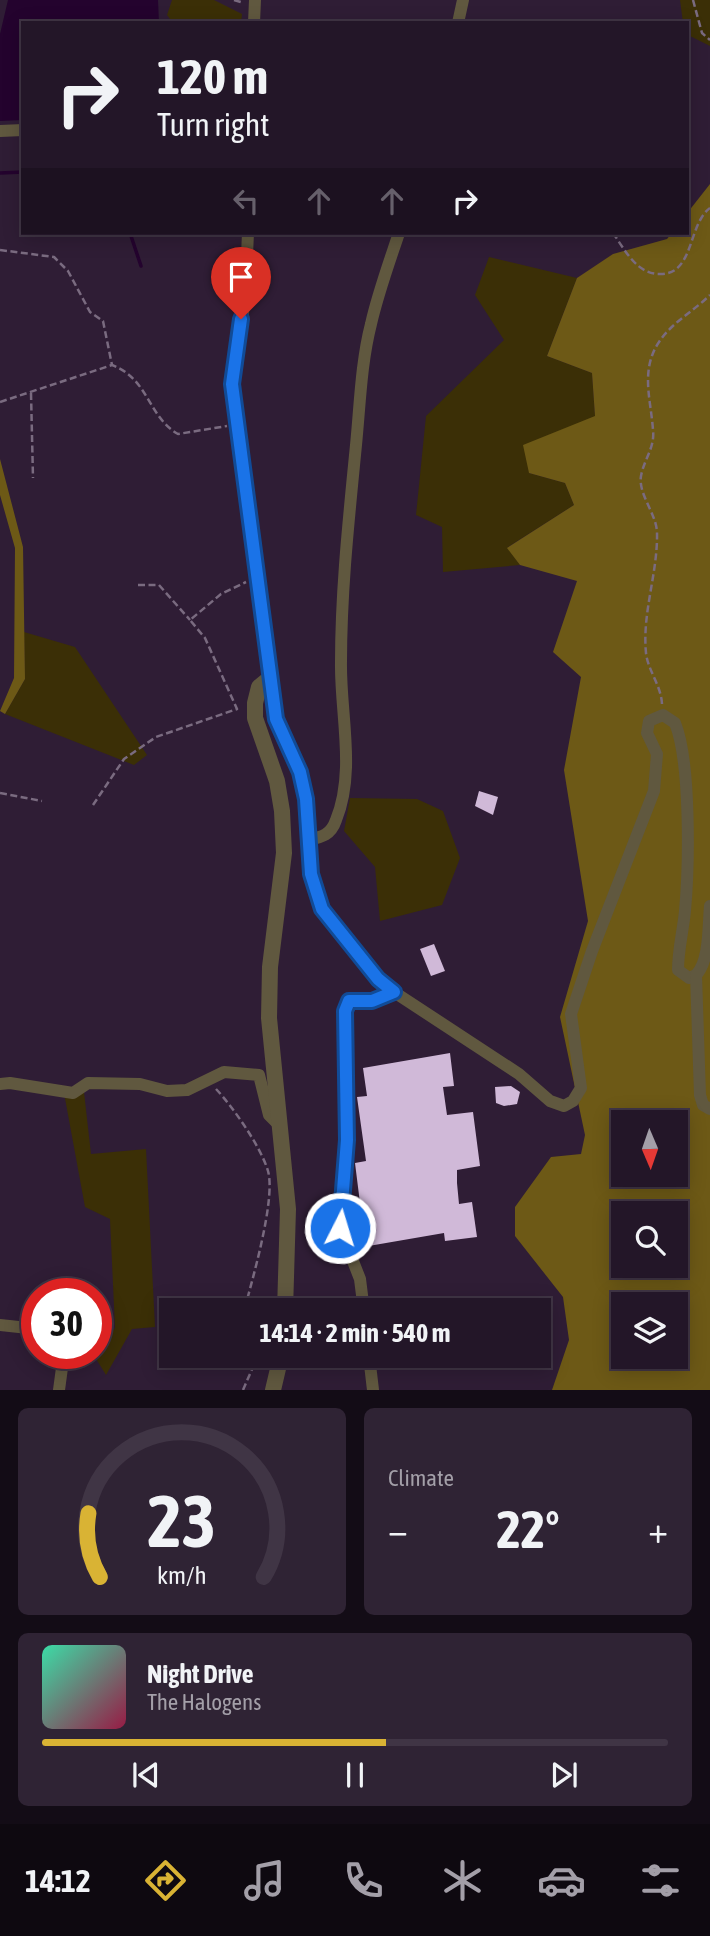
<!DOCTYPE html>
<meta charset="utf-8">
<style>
body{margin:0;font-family:"Asap Condensed",sans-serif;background:#2f2334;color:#f1f3f6;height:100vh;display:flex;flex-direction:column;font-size:26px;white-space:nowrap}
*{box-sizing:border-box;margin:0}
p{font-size:23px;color:#a39fa8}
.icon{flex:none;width:38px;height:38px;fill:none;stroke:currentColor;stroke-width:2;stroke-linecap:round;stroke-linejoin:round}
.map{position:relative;height:1390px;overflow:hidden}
.side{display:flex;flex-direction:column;gap:18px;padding:18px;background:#130c16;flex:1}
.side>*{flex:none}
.top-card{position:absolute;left:21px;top:21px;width:668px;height:214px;border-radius:0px;box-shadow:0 4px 18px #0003,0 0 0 2px #403545;background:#231628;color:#f1f3f6;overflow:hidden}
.needle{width:46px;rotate:178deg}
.buttons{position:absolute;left:611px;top:1110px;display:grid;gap:14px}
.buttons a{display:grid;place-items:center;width:77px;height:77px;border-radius:0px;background:#231628;box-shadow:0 4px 18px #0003,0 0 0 2px #403545;font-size:35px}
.speed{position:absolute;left:21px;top:1278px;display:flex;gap:14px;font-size:35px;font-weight:700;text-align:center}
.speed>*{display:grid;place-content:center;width:91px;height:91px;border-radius:50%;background:#231628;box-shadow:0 4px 18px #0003,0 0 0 2px #403545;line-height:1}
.speed .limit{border:10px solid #d22;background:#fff;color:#111}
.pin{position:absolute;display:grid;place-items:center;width:60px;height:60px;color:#fff;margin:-72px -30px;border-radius:50% 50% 50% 0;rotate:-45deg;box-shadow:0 0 7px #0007}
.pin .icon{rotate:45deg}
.me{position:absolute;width:77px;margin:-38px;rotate:5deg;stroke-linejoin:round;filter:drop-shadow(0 0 5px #0008)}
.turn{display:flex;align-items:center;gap:24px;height:147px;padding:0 21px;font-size:32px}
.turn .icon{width:91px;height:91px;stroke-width:2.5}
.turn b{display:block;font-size:49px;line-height:60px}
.lanes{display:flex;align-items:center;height:66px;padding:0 21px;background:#0003;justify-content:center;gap:35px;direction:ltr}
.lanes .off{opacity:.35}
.big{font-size:52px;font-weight:700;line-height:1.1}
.side .card{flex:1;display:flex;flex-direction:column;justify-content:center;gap:10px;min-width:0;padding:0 24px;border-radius:10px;background:#2f2334}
.side .dial{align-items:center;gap:0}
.dial svg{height:182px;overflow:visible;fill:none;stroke:#403545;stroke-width:7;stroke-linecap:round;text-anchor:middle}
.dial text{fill:#f1f3f6;stroke:none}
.song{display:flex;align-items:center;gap:21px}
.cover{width:84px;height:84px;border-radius:10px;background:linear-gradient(135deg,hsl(160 70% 55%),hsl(340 70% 35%))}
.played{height:7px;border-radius:4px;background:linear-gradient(90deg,#d9b334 55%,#403545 55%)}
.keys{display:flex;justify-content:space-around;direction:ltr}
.heat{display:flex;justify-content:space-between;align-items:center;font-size:38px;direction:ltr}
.side .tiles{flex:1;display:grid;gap:18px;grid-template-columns:1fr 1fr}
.card:last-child{grid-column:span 2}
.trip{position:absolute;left:159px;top:1298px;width:392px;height:70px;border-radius:0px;background:#231628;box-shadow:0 4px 18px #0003,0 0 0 2px #403545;font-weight:700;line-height:70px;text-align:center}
.dock{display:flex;height:112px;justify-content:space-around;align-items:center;background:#0e0910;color:#a39fa8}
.dock .icon{width:49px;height:49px}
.dock .on{color:#d9b334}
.dock b{font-size:32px;color:#f1f3f6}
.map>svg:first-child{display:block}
</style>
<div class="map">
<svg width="710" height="1390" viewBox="0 0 710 1390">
<rect width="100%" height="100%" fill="#2f1d35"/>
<!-- green -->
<g fill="#3b2f06">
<path d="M172,0H214L242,14L241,23H173L167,15Z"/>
<path d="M680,0H710V46L688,35V23H683Z"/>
<path d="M489,257L577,278L547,356L592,373L595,416L529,473L565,483L574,505L508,547L520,565L443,572L442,527L416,515L426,416L504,340L475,295Z"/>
<path d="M24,632L75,647L147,755L134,765L5,714L25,679Z"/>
<path d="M350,798L417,799L443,811L460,858L442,905L380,921L375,867L344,831Z"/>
<path d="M84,1092L91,1154L146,1149L155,1327L132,1329L106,1375L93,1354L115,1328L110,1219L85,1207L64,1093Z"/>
</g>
<!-- forest -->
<g fill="#6d5916" fill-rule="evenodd">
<path d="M710,184V1390H552L569,1340L563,1297L515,1236V1207L551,1157L581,1154L585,1135L560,1017L588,921L564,770L581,677L553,652L577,581L520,565L507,548L574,505L565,483L529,473L523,445L595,416L592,373L547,356L577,278L613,254L667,239L672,233H688V212ZM623,1122H676V1174H623ZM623,1213H676V1265H623ZM623,1304H676V1356H623Z"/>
<path d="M0,459L23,547L25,679L5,714L0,711L14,678L15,548L0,495Z"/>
</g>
<!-- water -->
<path fill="#24032e" d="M8,0H158L159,23H23V120L0,121V34Z"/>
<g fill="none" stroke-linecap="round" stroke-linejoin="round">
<!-- stream -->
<g stroke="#24032e" stroke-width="3.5">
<path d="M0,173L23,172"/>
<path d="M130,233L141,266"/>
</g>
</g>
<!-- building -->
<g fill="#d0b9d8">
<path d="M479,791L498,797L493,815L475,806Z"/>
<path d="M434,944L445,971L431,976L420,949Z"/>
<path d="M450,1053L454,1086L443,1087L447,1115L473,1112L480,1166L457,1170V1183L459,1204L472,1202L477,1237L445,1241L444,1233L357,1248L350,1212L351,1204L360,1203L355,1163L366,1161L357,1097L367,1096L363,1068Z"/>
<path d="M511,1086L520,1092L517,1104L504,1106L496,1103L495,1087Z"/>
</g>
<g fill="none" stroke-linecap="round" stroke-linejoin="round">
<!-- path -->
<g stroke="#7a6b80" stroke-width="2.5" stroke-dasharray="7 3.5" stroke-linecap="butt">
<path d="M234,0L244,3"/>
<path d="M693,0L702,33L710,40"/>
<path d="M613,233C625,250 637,275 661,274C694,274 688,224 710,208"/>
<path d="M0,250L54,257L68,271L90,312L103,321L112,365"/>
<path d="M31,393L33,478"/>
<path d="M0,402L112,365C149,379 148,417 178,434L227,426"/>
<path d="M138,585H159L190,620"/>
<path d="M662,704C661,685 648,671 646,653C642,612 658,573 657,532C656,513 638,494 641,476C644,459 655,448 653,430C651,400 640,370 659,342C671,323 694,311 710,295"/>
<path d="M0,793L42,801"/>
<path d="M93,805L124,759L156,737L237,709L205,638L190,620L221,594L246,582"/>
<path d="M216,1089C233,1107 261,1147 268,1171C276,1199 252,1281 244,1311"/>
<path d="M243,1390L253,1367L251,1356"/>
</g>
<!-- minor -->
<g stroke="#60583f" stroke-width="12">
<path d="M254,23L255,0"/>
<path d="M458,23L463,0"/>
<path d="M0,131L23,130"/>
<path d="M248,233L245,299L232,384L276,719L300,772L306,799L311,874L316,896L322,909L378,979L394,992L519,1074L550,1101L564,1106L573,1101L581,1088L571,1014L592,951L654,791L657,754L647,733L649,721L663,715L675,723C691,762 689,867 685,911C683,931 678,950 678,970L689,978L696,975"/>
<path d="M308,840C322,837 331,835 336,820C356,771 340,713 341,662C341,590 349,517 356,445C360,405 361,363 371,324C378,293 389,263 399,233"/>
<path d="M710,906C708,925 710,961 696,975L700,1095L703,1105L710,1109"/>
<path d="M0,1084L10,1083L73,1093L88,1083L140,1084L167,1091L187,1090L224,1072L259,1075L269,1115L281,1127"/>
<path d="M364,1311L360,1279L340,1228L347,1140L345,1011L349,1001H372L394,992"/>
<path d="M0,1325L37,1329"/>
<path d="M369,1356L373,1390"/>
<path d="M59,1390L64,1353"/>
</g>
<!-- tertiary -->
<g stroke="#60583f" stroke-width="16">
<path d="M270,678L259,687L255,703V718L277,781L282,811L284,853L270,967L269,1018L288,1209L285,1311"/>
<path d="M273,1390L281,1356"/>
</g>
</g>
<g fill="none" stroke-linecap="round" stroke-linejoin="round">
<!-- route casing -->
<g stroke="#114b97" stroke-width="18">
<path id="route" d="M241,319L232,384L276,719L300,772L306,799L311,874L322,909L378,979L394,992L372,1001H349L345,1011L347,1140L340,1228"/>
</g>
<!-- route -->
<use href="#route" stroke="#1a73e8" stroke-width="12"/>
</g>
</svg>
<div class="buttons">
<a><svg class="needle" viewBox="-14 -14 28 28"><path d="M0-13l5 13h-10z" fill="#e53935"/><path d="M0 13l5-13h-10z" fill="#a39fa8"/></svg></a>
<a><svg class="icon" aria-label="search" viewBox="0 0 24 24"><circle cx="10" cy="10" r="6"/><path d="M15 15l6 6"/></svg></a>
<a><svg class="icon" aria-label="layers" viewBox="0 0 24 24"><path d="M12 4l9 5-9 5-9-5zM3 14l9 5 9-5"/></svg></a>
</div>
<div class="speed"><div class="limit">30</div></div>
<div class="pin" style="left:241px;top:319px;background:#d93025"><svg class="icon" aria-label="arrive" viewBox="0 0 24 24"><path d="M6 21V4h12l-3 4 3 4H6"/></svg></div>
<svg class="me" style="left:340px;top:1228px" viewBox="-20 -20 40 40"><circle r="17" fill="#1a73e8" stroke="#fff" stroke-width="3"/><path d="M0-11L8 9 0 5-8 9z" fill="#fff"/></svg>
<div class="trip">14:14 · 2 min · 540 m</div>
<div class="top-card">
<div class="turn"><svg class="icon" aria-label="right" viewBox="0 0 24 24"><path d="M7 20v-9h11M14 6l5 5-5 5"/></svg><div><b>120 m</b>Turn right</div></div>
<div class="lanes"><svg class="icon off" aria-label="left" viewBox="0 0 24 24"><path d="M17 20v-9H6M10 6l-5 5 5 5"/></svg><svg class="icon off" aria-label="ahead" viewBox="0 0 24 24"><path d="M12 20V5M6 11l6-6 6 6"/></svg><svg class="icon off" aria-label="ahead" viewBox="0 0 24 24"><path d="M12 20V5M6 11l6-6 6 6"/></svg><svg class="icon" aria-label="right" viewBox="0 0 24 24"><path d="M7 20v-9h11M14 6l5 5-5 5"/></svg></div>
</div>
</div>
<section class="side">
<div class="tiles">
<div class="card dial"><svg viewBox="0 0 100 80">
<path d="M14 69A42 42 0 1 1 86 69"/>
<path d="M14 69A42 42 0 0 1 9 41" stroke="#d9b334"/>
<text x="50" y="56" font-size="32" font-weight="700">23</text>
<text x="50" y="72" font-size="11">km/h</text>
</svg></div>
<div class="card"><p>Climate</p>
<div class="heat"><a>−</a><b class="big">22°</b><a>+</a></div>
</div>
<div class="card">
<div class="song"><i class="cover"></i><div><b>Night Drive</b><p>The Halogens</p></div></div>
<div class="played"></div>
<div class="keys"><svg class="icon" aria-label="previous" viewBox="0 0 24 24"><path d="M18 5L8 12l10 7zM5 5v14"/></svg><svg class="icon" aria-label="pause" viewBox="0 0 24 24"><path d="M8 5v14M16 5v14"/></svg><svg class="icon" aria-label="next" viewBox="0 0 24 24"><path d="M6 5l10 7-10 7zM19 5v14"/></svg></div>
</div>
</div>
</section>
<nav class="dock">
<b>14:12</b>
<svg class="icon on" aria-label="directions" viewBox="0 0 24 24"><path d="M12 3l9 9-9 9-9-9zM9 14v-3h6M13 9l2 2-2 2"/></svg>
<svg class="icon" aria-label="music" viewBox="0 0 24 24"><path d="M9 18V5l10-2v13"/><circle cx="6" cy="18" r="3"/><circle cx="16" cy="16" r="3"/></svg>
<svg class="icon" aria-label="phone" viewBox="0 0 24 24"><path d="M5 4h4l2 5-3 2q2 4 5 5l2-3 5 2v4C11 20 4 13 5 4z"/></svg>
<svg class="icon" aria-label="climate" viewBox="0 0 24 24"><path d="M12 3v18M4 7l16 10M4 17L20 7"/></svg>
<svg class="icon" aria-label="car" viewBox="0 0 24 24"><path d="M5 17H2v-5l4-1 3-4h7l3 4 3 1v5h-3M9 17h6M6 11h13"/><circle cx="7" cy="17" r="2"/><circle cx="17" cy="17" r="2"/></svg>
<svg class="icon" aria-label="filters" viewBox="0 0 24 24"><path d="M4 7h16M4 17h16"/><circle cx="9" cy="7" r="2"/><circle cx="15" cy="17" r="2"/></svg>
</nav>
